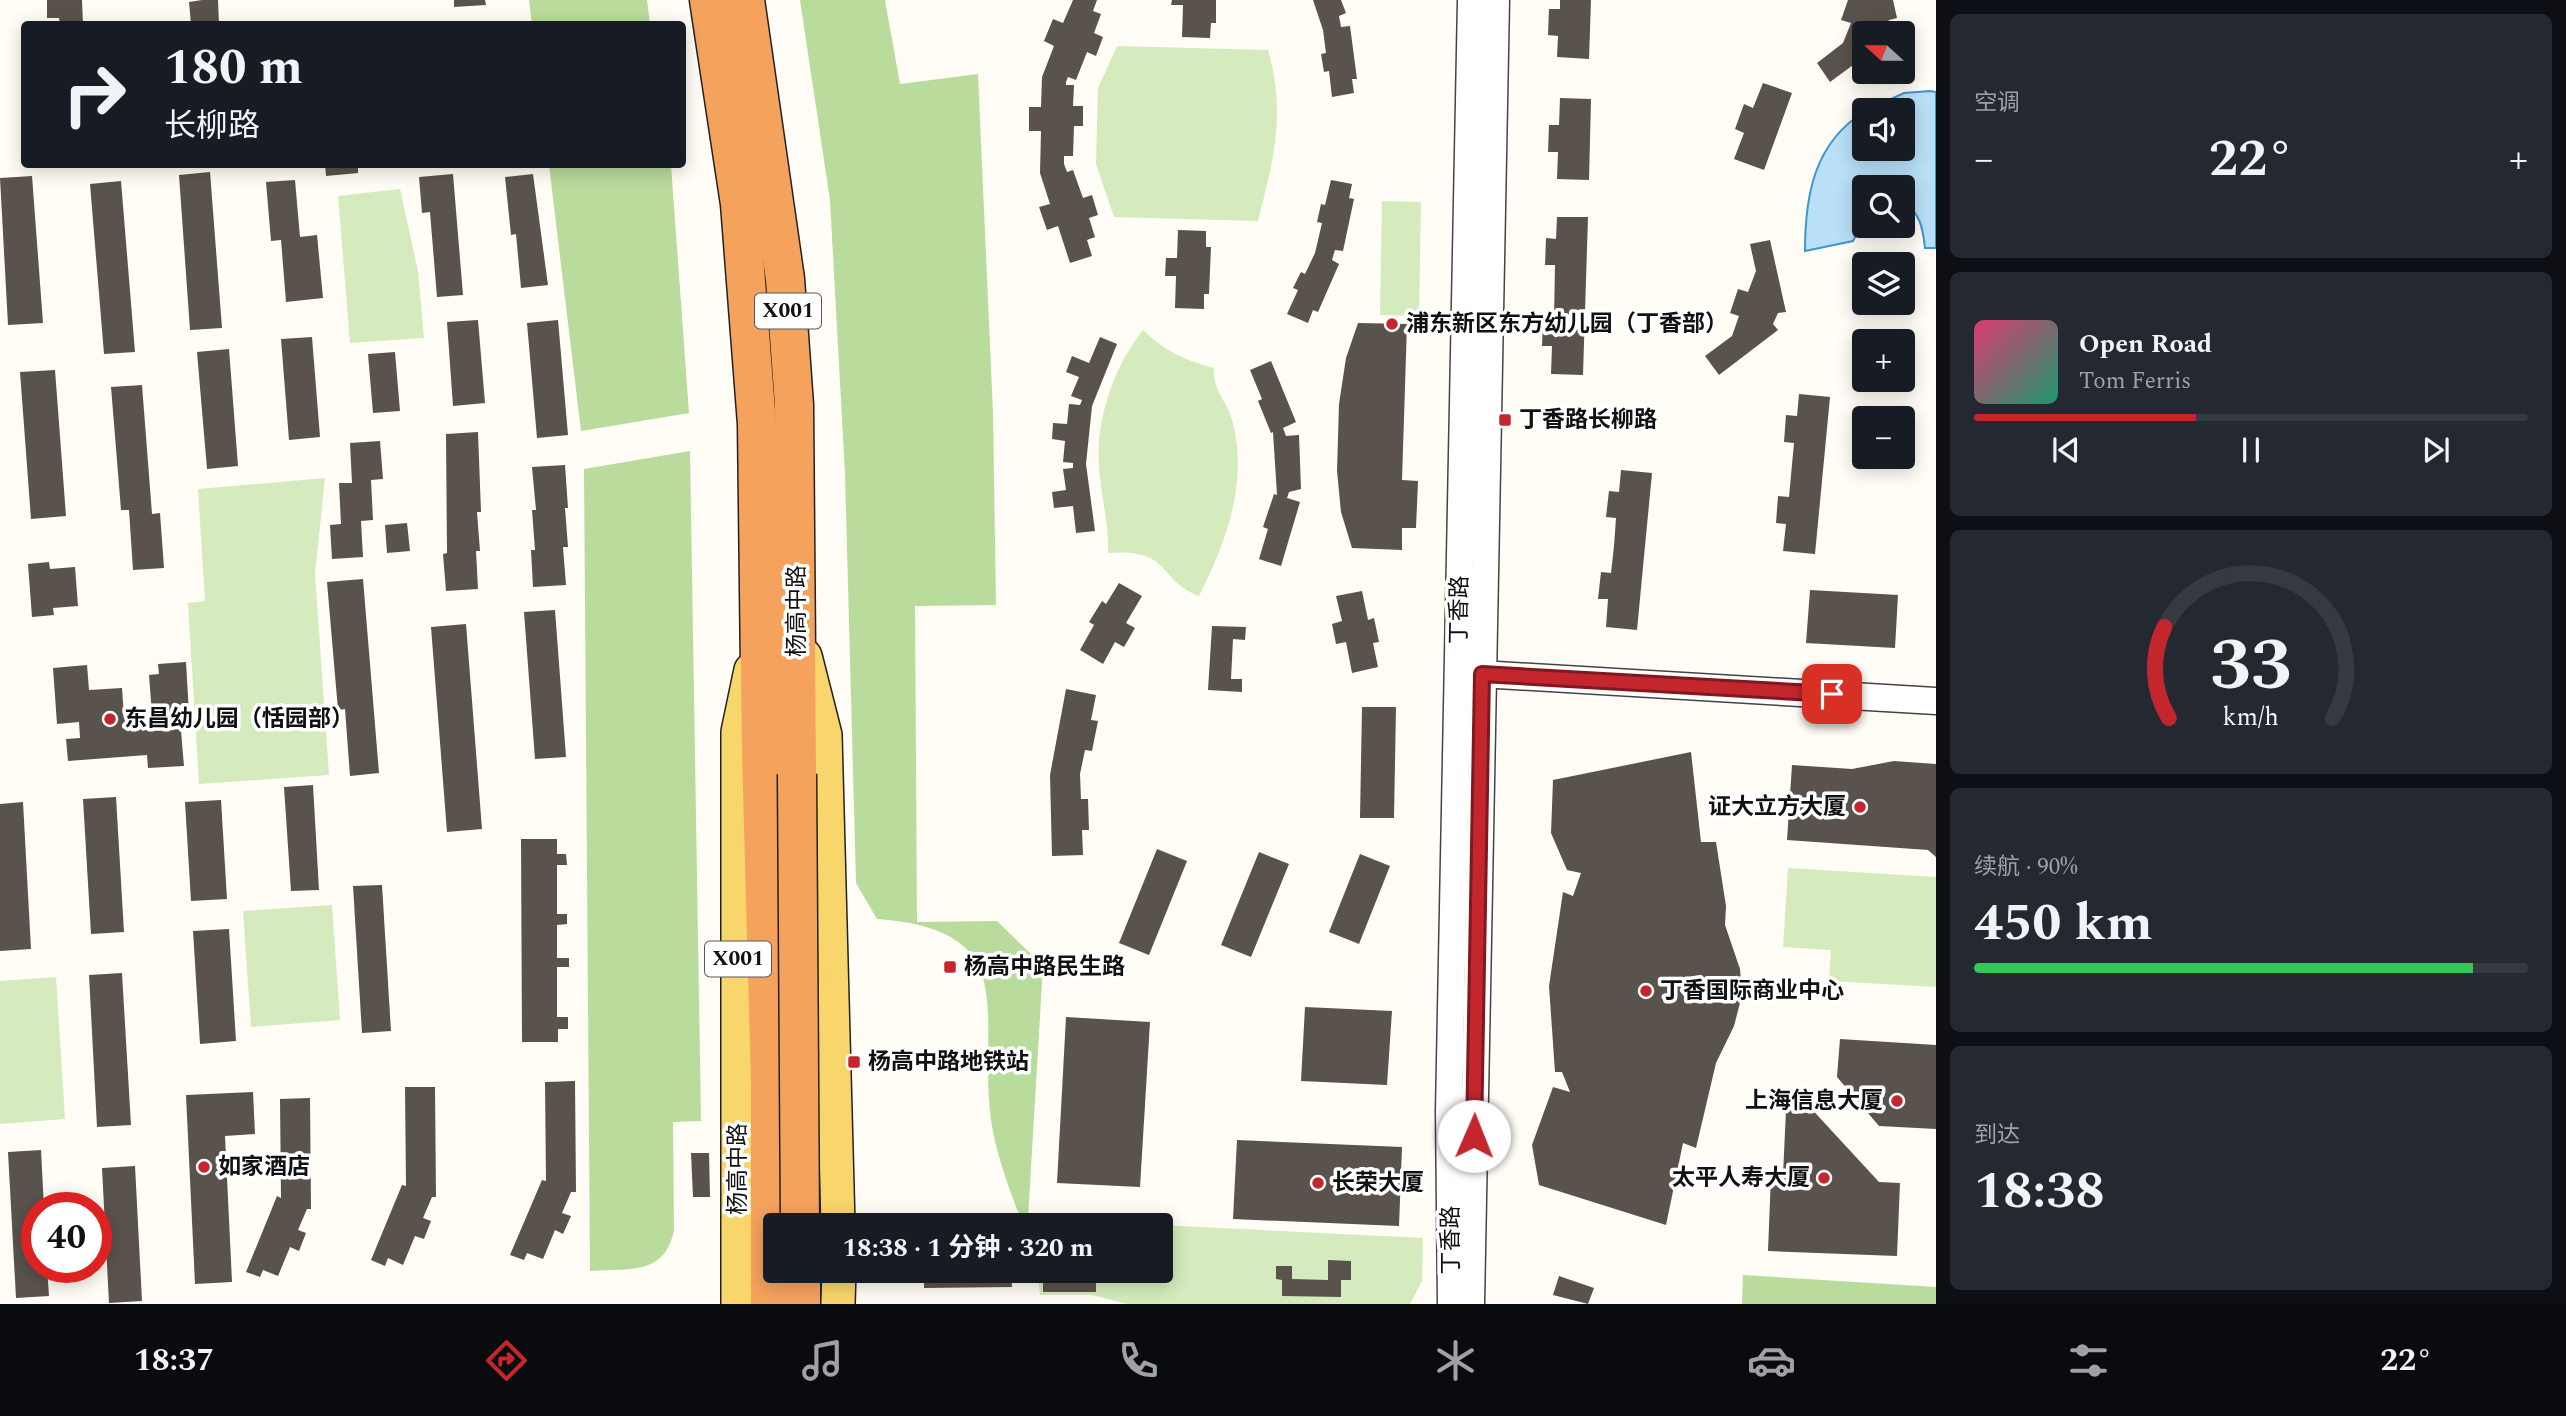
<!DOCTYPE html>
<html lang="zh">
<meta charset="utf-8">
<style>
body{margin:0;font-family:Spectral,"Noto Sans SC",serif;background:#242831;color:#f1f3f6;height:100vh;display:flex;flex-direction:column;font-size:26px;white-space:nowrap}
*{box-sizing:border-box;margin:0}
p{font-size:23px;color:#9ea1a6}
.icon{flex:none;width:38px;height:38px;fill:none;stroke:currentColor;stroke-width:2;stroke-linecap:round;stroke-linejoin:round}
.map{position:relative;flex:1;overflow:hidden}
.drawer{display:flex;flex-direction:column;gap:14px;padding:14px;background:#0d0f14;width:630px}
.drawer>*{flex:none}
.guide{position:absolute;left:21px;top:21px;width:665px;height:147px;border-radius:7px;box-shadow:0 4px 18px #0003;background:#171b24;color:#f1f3f6;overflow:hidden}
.needle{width:46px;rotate:291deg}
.buttons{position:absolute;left:1852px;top:21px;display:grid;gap:14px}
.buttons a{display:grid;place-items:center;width:63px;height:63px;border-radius:7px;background:#171b24;box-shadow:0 4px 18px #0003;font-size:35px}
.speed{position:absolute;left:21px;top:1192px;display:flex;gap:14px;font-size:35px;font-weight:700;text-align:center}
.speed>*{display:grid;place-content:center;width:91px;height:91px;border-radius:50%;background:#171b24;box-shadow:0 4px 18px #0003;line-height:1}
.speed .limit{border:10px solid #d22;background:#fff;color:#111}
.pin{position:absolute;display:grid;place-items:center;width:60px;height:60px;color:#fff;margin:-30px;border-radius:14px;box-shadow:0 4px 10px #0006}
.me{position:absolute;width:77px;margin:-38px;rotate:1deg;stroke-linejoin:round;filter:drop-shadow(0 0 5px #0008)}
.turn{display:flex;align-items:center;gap:24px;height:147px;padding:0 28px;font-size:32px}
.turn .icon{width:91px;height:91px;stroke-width:2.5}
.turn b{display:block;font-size:49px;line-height:60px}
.big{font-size:52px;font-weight:700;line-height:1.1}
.drawer .tile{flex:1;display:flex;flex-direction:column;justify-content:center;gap:10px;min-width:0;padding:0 24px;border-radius:10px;background:#242831}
.drawer .dial{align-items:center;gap:0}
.dial svg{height:182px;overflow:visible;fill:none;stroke:#363941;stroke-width:7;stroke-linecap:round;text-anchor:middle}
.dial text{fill:#f1f3f6;stroke:none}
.song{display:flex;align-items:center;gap:21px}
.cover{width:84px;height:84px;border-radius:10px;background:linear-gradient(135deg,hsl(340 70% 55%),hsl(160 70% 35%))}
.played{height:7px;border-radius:4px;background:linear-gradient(90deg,#c4262e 40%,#363941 40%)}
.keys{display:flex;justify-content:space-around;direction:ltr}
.heat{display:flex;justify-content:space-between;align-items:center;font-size:38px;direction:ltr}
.charge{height:10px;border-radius:5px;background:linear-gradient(90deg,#34c759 90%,#363941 0)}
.trip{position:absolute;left:763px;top:1213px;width:410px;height:70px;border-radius:7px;background:#171b24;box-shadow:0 4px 18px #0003;font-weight:700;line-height:70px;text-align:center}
.tabs{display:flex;height:112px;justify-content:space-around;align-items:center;background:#090b0e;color:#9ea1a6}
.tabs .icon{width:49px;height:49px}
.tabs .selected{color:#c4262e}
.tabs b{font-size:32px;color:#f1f3f6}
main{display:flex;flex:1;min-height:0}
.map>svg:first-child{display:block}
</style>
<main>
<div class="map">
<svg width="1936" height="1304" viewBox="0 0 1936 1304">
<rect width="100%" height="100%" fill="#fffdf5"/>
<!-- green -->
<g fill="#d5ebbd">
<path d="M1117,46L1268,50C1286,113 1274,159 1258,221L1114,217L1096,164L1098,88Z"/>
<path d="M400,189L418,271L424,338L350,343L338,196Z"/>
<path d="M1382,201L1421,202L1419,316L1380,315Z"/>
<path d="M1143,330C1165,351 1184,360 1214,368C1211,388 1229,404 1233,423C1248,484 1226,542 1199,596C1157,580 1172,548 1108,553C1109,523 1101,496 1099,467C1095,421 1114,366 1143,330Z"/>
<path d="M325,478L315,574L329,775L199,784L188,603L205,601L198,489Z"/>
<path d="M1788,868L1936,877V987L1829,981L1831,950L1783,947Z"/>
<path d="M332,905L340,1020L251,1027L243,911Z"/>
<path d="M56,977L65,1119L0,1124V981Z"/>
<path d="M1020,1217L1160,1225H1023Z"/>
<path d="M1160,1225L1423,1238L1422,1281L1410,1304H1127L1092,1295H1040L1037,1271L1160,1270Z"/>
</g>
<!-- forest -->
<g fill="#b9dc9c">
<path d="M529,0H647L650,24H532Z"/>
<path d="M800,0H885L900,84L978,74L993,413L996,605L915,606L917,922L997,921L1043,966L1028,1218L1020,1217C1008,1185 996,1154 991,1120C977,1014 1026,930 877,919L856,883L845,473L830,200Z"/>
<path d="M549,165H671L689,413L581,431Z"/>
<path d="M690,451L701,1121L673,1122L674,1230C665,1276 629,1268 590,1271L584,469Z"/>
<path d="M1743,1275L1936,1287V1304H1742Z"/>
</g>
<!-- water -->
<path fill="#b9e0f7" stroke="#3f96cf" stroke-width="2" d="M1930,91L1936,92V248H1925C1923,229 1920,211 1902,202V187H1864V219L1853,241L1805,251C1805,196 1814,143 1864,112V149H1902V110H1867L1904,93Z"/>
<!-- building -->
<g fill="#5a524d">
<path d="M47,0H82L83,24H60L59,18H47Z"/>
<path d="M202,0H218L219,24H191L189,2Z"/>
<path d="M454,0H485L486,5L454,7Z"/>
<path d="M1073,0H1097L1093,11L1101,14L1094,33L1103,37L1096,56L1087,52L1076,80L1068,77L1066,82V85H1074L1073,106H1083V126H1074L1073,156H1064V164L1067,172L1073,170L1083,198L1092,195L1098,215L1089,218L1095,237L1087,240L1092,256L1070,263L1058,226L1047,230L1039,207L1050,204L1040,173L1041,131H1029V107H1041L1042,77L1054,46L1044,41L1053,19L1063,23Z"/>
<path d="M1172,0H1216V23H1211L1210,38L1182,37L1183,5H1171Z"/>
<path d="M1313,0H1341L1346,13L1339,16L1341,27L1350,26L1357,79H1352L1354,93L1332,97L1329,71L1324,72L1321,54L1326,53L1323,30Z"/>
<path d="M1560,0H1591L1589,59L1557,57L1558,36L1548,35L1549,9H1560Z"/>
<path d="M1848,0H1893L1897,18L1889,20L1884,30L1887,33H1864V57L1830,82L1817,63L1843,43L1851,23L1841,20Z"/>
<path d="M1763,83L1792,93L1764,170L1734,159L1744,133L1735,129L1744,104L1753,108Z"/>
<path d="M1560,98L1591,99L1589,180L1557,179L1558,152H1548L1549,125H1559Z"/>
<path d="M325,164H358V173L326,176Z"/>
<path d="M210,172L222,328L190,330L179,175Z"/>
<path d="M453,174L463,295L437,297L430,212L422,213L419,177Z"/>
<path d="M533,174L548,285L521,288L516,234L511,235L505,177Z"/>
<path d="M32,176L43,323L8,325L0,178Z"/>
<path d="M295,180L300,237L317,235L323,298L286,302L281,240L271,241L266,182Z"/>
<path d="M1331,180L1352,184L1349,198L1354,199L1343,251L1335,250L1332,260L1339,264L1318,312L1313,310L1308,323L1287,314L1298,290L1293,288L1301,272L1305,274L1315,253L1322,223L1317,222L1321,204L1325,205Z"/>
<path d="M121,181L135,352L104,354L90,184Z"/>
<path d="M1557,217H1588L1583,375L1551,374L1552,346H1542L1543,320H1554L1555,265H1545L1546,238L1556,239Z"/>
<path d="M1178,230L1206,231V247H1211L1209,294H1204V309L1175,308L1176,276H1165L1166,258H1177Z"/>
<path d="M1770,240L1786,312L1778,313L1773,324L1778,330L1719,375L1705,356L1732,336L1739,316L1730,313L1738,289L1748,292L1756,271L1750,244Z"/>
<path d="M478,320L485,403L453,406L447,322Z"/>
<path d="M558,320L568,435L537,438L527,323Z"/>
<path d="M1358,323L1407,324L1402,480L1418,481L1416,528H1402V550L1352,548L1341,512L1337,471L1339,404L1346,358Z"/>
<path d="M312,337L320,437L289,440L281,339Z"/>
<path d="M1100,337L1117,344L1092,406L1086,464L1095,531L1076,533L1073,506L1054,508L1052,492L1066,490L1063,469L1073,468V463L1063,462L1065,441L1052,439L1053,423L1067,424L1069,404L1080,405L1082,400L1071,396L1079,377L1066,372L1072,356L1089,363Z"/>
<path d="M229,349L238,466L207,469L197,352Z"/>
<path d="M395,352L400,411L373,413L368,354Z"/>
<path d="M1271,361L1296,422L1283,428L1286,436L1299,435L1301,489L1289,492L1287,498L1300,502L1281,566L1259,559L1268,529L1263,527L1274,494L1277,495L1273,432L1271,433L1258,401L1262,399L1250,370Z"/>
<path d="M55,370L66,516L31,519L20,372Z"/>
<path d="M142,385L152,514L160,513L164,568L133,570L129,510H121L111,387Z"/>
<path d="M1799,394L1830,397L1815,554L1783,551L1786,524L1776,523L1778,496L1789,497L1794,443L1784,442L1786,415L1797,416Z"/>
<path d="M478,432L481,512H477L480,551H476L478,589L446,591L443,554L447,553L446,434Z"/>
<path d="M380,441L383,479L371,480L373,520L361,521L363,557L332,559L330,525L341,524L339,483H352L350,443Z"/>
<path d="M565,465L568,508H565L568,547H563L566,585L533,587L531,550H535L532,510H536L532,467Z"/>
<path d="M1621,470L1652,473L1637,630L1606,627L1608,599H1598L1601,572L1611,573L1614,546L1616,518L1606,517L1609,491L1619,492Z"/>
<path d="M407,523L410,551L387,553L385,525Z"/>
<path d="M49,562L50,569L75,567L78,606L53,608L54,615L32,617L28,564Z"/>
<path d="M363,579L379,773L350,776L345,709L338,710L327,582Z"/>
<path d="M1119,583L1142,596L1126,623L1135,628L1124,647L1115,642L1103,664L1080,650L1094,625L1089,622L1102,601L1106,604Z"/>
<path d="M1810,590L1898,595L1895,648L1806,643Z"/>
<path d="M1362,591L1368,620L1374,618L1379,642L1373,643L1378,667L1352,673L1346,642L1336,644L1332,624L1342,621L1336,596Z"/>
<path d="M555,610L566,757L535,759L524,612Z"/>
<path d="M466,624L482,829L447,832L431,627Z"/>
<path d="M1212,626L1246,627L1245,640L1233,639L1231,679H1242V692L1208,690Z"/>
<path d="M186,662L190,730L181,731L184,766L148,768L147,755L68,761L66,739L80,738L79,722L57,724L53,668L87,665L89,690L122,688L124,717L152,715L149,675L159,674L158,664Z"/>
<path d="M1066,689L1096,695L1091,720L1098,721L1092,751L1085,750L1080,774L1081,799H1088L1089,830H1082L1083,855L1052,856L1050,775Z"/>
<path d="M1362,707H1396L1394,818H1360Z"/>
<path d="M1691,752L1701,842H1716L1726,906L1725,925L1740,969L1742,995L1734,1026L1716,1063L1696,1148L1683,1143L1666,1225L1539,1185L1532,1145L1553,1087L1570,1092L1562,1072H1555L1549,986L1563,892L1573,896L1581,873L1567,870L1551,833L1553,780Z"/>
<path d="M1894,761L1936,764V857L1928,850L1787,840L1792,765L1852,769Z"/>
<path d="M313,785L319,890L291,891L284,787Z"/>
<path d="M116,797L124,932L91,934L83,799Z"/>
<path d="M221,800L227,899L191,901L185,802Z"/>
<path d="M23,802L31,949L0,951V804Z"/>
<path d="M521,839H557V854H566L567,865H557V914H567V924L557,925V958H569V967H557V1017H568V1029H558V1042H522Z"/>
<path d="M1157,849L1187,861L1149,955L1119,943Z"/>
<path d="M1259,852L1289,864L1251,957L1221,945Z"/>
<path d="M1360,854L1390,866L1359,944L1329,932Z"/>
<path d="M382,885L391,1031L362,1033L353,886Z"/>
<path d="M229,929L236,1041L200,1044L193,931Z"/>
<path d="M122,973L131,1125L97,1127L89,975Z"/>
<path d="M1305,1007L1392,1011L1387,1085L1301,1081Z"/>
<path d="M1066,1017L1150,1022L1140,1187L1057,1183Z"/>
<path d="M1840,1039L1936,1045V1129L1879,1126L1837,1077Z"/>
<path d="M575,1081L576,1192H571L562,1213L571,1216L563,1234L555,1230L543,1259L527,1253L524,1260L510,1255L542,1180L546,1181L545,1082Z"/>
<path d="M405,1087H435L436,1197H432L423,1218L431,1221L424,1239L415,1236L403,1265L388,1258L385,1266L371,1260L402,1185L406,1186Z"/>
<path d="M253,1092L255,1134L225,1136L232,1282L195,1284L186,1095Z"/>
<path d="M310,1098L311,1209H307L298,1230L306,1233L299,1251L290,1247L278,1276L263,1270L260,1277L246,1272L277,1196L281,1198L280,1099Z"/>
<path d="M1807,1104L1879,1182L1900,1183L1897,1256L1768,1251L1771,1175H1783L1786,1110Z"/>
<path d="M1237,1140L1402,1147L1399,1226L1233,1219Z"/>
<path d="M41,1150L44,1208H37V1267H47L49,1296L16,1298L8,1152Z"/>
<path d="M691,1153H709L710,1197H693Z"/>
<path d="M135,1166L142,1301L109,1303L102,1168Z"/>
<path d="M1328,1260L1351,1261V1280H1341V1297L1282,1296V1280L1276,1279V1266H1292V1279L1328,1280Z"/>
<path d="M1011,1270L1012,1287L924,1288V1271Z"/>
<path d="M1043,1270L1096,1273V1292H1043Z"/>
<path d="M1559,1276L1594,1288L1588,1304L1553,1295Z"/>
</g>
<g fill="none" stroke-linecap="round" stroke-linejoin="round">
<!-- minor casing -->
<g stroke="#444" stroke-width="29">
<g id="minor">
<path d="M1464,673L1936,701"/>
<path d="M1451,1304L1449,1111L1471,0"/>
<path d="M1471,1304L1496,0"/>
</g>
</g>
<!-- major casing -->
<g stroke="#222" stroke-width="36">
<g id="major">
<path d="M805,656L825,735L838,1225"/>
<path d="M738,1304V732L751,670"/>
<path d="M838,1304L839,1270"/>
</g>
</g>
<!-- highway casing -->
<g stroke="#222" stroke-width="41">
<g id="highway">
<path d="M709,0L740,204L757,424L761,753L770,1083V1304"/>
<path d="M745,0L785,279L794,405L797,774"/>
<path d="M801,1270V1304"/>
</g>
</g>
<!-- minor -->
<use href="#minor" stroke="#fff" stroke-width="26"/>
<!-- major -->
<use href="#major" stroke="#f9d66b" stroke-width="33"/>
<!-- highway -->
<use href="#highway" stroke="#f5a25d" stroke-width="38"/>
<!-- highway-bridge casing -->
<g stroke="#222" stroke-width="41" stroke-linecap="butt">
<path id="highway-bridge" d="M797,774L800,1225"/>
</g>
<!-- highway-bridge -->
<use href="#highway-bridge" stroke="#f5a25d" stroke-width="38"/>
</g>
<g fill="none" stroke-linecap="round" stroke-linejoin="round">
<!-- route casing -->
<g stroke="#7f191e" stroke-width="18">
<path id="route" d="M1474,1136L1482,674L1832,694"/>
</g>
<!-- route -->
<use href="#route" stroke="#c4262e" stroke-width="12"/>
</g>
<!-- markers -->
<g fill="#c4262e" stroke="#fff" stroke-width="2.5">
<circle cx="1392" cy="324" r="7"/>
<rect x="1498" y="413" width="14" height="14" rx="3.5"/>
<circle cx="110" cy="719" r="7"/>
<circle cx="1860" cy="807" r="7"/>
<rect x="943" y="960" width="14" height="14" rx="3.5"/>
<circle cx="1646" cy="991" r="7"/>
<rect x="847" y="1055" width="14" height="14" rx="3.5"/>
<circle cx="1897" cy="1101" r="7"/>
<circle cx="204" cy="1167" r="7"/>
<circle cx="1824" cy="1178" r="7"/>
<circle cx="1318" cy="1183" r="7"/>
</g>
<g text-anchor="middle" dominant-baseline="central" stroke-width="7" stroke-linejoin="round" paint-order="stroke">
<!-- shield labels -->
<g fill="#fff" stroke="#585858" stroke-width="2">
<rect x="755" y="293.5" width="66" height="35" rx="5"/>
<rect x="705" y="941.5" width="66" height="35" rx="5"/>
</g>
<g font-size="21" font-weight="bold" fill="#111">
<text x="788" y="311">X001</text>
<text x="738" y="959">X001</text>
</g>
<!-- poi labels -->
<g font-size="23" font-weight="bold" fill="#111" stroke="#fff" text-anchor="start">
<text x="1406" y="324">浦东新区东方幼儿园（丁香部）</text>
<text x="1519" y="420">丁香路长柳路</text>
<text x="124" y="719">东昌幼儿园（恬园部）</text>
<text x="1846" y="807" text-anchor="end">证大立方大厦</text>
<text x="964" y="967">杨高中路民生路</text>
<text x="1660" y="991">丁香国际商业中心</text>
<text x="868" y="1062">杨高中路地铁站</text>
<text x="1883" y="1101" text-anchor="end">上海信息大厦</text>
<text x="218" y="1167">如家酒店</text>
<text x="1810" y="1178" text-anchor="end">太平人寿大厦</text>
<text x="1332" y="1183">长荣大厦</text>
</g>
<!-- street labels -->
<g font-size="23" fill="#111" stroke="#fff">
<text transform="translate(1460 610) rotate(-89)">丁香路</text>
<text transform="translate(797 611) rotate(-90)">杨高中路</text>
<text transform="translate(738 1169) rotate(-90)">杨高中路</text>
<text transform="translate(1451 1240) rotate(-90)">丁香路</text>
</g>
</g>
</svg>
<div class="buttons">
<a><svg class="needle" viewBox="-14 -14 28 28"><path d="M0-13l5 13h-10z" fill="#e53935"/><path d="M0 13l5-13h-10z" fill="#9ea1a6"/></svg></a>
<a><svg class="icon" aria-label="sound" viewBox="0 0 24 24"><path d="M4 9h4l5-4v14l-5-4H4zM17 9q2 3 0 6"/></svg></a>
<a><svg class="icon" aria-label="search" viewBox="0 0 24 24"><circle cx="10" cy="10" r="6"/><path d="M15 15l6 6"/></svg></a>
<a><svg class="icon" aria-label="layers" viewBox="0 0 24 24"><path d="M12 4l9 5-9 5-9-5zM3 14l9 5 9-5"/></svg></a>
<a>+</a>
<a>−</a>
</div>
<div class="speed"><div class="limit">40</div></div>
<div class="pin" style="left:1832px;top:694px;background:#d93025"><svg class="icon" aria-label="arrive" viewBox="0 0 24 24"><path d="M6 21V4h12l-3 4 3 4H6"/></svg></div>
<svg class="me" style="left:1474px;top:1136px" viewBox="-20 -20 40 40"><circle r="19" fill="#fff"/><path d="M0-13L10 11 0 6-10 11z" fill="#c4262e"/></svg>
<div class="trip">18:38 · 1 分钟 · 320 m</div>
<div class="guide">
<div class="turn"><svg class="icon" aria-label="right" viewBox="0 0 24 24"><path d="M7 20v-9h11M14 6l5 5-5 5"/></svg><div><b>180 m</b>长柳路</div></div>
</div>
</div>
<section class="drawer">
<div class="tile"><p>空调</p>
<div class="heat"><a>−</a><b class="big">22°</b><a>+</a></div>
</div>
<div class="tile">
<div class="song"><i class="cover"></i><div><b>Open Road</b><p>Tom Ferris</p></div></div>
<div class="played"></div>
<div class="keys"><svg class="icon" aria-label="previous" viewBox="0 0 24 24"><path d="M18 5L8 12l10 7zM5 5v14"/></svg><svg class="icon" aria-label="pause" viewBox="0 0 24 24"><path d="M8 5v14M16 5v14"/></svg><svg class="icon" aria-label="next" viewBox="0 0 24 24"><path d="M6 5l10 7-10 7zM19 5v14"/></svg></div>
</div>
<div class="tile dial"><svg viewBox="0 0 100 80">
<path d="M14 69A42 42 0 1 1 86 69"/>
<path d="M14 69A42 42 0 0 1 12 29" stroke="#c4262e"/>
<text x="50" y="56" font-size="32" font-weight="700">33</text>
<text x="50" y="72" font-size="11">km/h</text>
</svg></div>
<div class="tile"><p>续航 · 90%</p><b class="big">450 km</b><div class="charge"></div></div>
<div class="tile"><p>到达</p><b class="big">18:38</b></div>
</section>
</main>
<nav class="tabs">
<b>18:37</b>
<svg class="icon selected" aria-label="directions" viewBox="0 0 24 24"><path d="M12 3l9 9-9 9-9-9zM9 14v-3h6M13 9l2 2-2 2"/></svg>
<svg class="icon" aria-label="music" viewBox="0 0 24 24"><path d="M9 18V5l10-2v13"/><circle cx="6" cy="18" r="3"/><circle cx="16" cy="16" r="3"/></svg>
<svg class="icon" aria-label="phone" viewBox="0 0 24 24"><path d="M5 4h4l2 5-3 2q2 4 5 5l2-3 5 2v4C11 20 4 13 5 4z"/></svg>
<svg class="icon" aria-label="climate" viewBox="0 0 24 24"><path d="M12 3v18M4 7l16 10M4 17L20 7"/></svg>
<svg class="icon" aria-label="car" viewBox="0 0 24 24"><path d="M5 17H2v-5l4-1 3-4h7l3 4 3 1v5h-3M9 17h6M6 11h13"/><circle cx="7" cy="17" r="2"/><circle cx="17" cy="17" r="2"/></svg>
<svg class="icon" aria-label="filters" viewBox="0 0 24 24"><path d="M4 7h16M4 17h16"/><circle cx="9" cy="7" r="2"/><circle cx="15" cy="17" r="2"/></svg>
<b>22°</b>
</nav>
